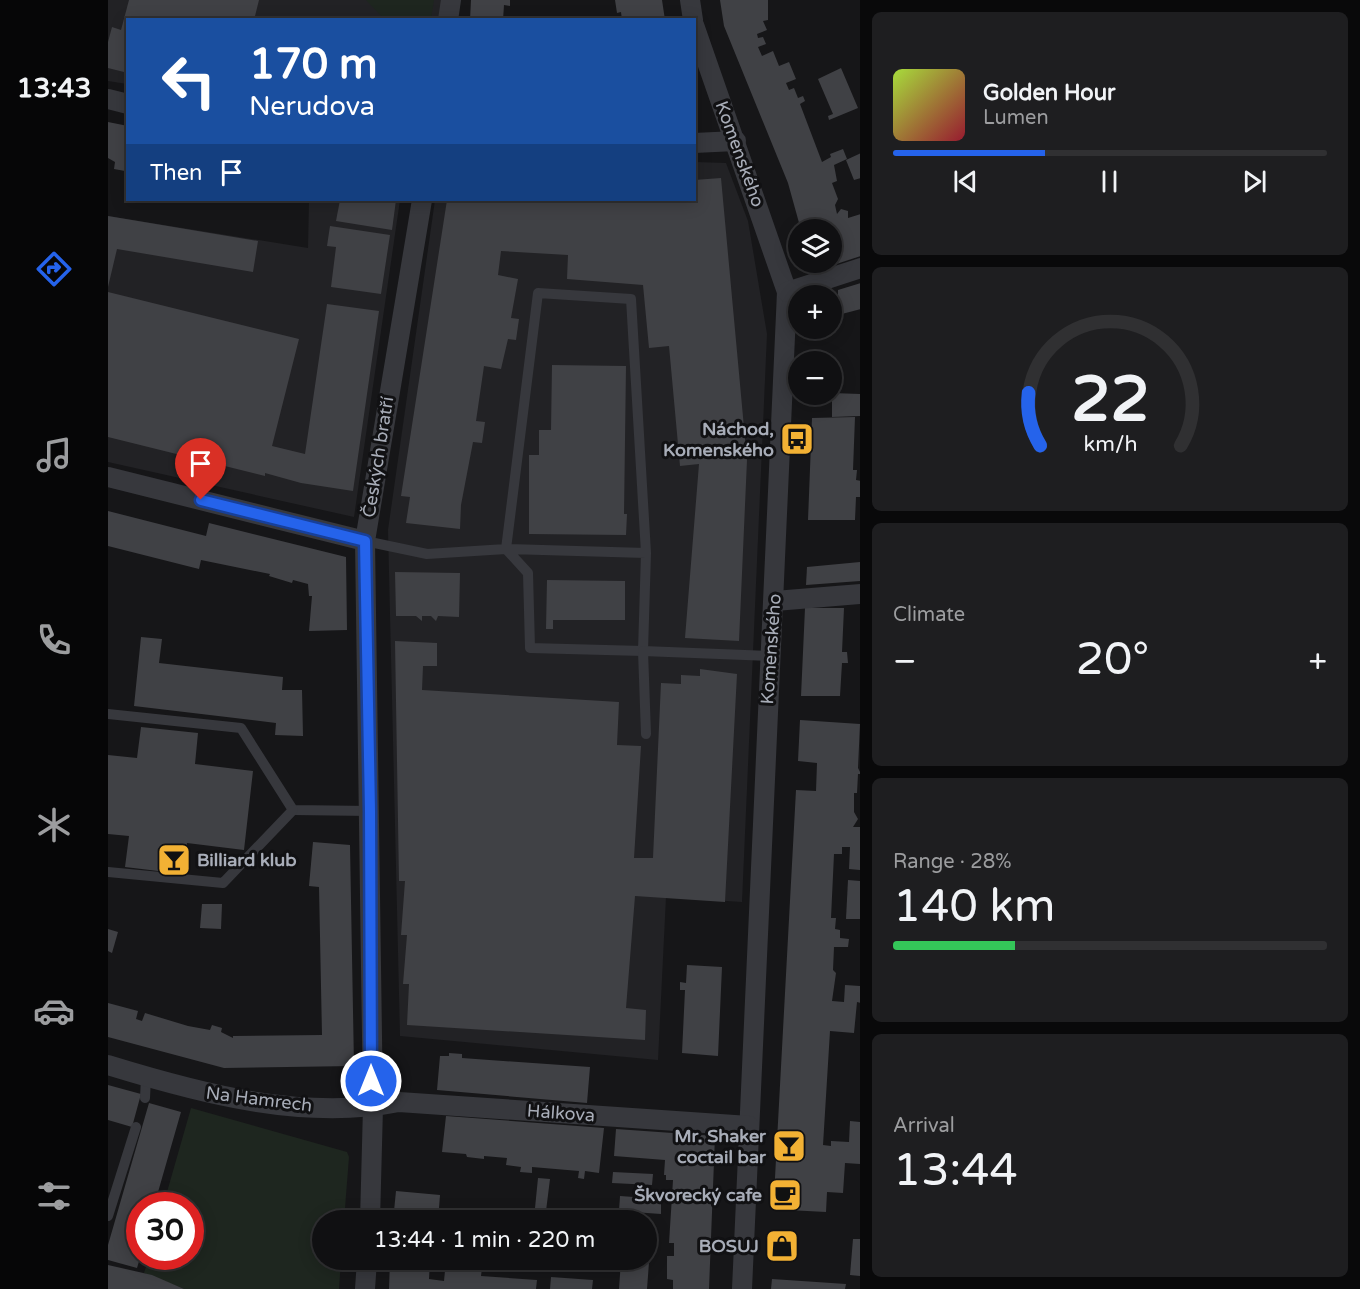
<!DOCTYPE html>
<meta charset="utf-8">
<style>
body{margin:0;font-family:"Varela Round",sans-serif;background:#1e1e20;color:#f1f3f6;height:100vh;display:flex;flex-direction:column;font-size:22px;white-space:nowrap}
*{box-sizing:border-box;margin:0}
p{font-size:20px;color:#9c9d9f}
.icon{flex:none;width:33px;height:33px;fill:none;stroke:currentColor;stroke-width:2;stroke-linecap:round;stroke-linejoin:round}
.map{position:relative;flex:1;overflow:hidden}
.side{display:flex;flex-direction:column;gap:12px;padding:12px;background:#09090a;width:500px}
.side>*{flex:none}
.top-card{position:absolute;left:18px;top:18px;width:570px;height:183px;border-radius:0px;box-shadow:0 3px 15px #0003,0 0 0 2px #303032;background:#1a4fa0;color:#fff;overflow:hidden}
.controls{position:absolute;left:680px;top:219px;display:grid;gap:12px}
.controls a{display:grid;place-items:center;width:54px;height:54px;border-radius:50%;background:#101012;box-shadow:0 3px 15px #0003,0 0 0 2px #303032;font-size:30px}
.speed{position:absolute;left:18px;top:1192px;display:flex;gap:12px;font-size:30px;font-weight:700;text-align:center}
.speed>*{display:grid;place-content:center;width:78px;height:78px;border-radius:50%;background:#101012;box-shadow:0 3px 15px #0003,0 0 0 2px #303032;line-height:1}
.speed .limit{border:9px solid #d22;background:#fff;color:#111}
.pin{position:absolute;display:grid;place-items:center;width:51px;height:51px;color:#fff;margin:-62px -26px;border-radius:50% 50% 50% 0;rotate:-45deg;box-shadow:0 0 6px #0007}
.pin .icon{rotate:45deg}
.me{position:absolute;width:66px;margin:-33px;rotate:0deg;stroke-linejoin:round;filter:drop-shadow(0 0 4px #0008)}
.turn{display:flex;align-items:center;gap:21px;height:126px;padding:0 24px;font-size:27px}
.turn .icon{width:78px;height:78px;stroke-width:2.5}
.turn b{display:block;font-size:42px;line-height:51px}
.then{display:flex;align-items:center;height:57px;padding:0 24px;background:#0003;gap:12px;font-size:22px}
.big{font-size:45px;font-weight:600;line-height:1.1}
.side .card{flex:1;display:flex;flex-direction:column;justify-content:center;gap:9px;min-width:0;padding:0 21px;border-radius:9px;background:#1e1e20}
.side .dial{align-items:center;gap:0}
.dial svg{height:156px;overflow:visible;fill:none;stroke:#303032;stroke-width:7;stroke-linecap:round;text-anchor:middle}
.dial text{fill:#f1f3f6;stroke:none}
.song{display:flex;align-items:center;gap:18px}
.cover{width:72px;height:72px;border-radius:9px;background:linear-gradient(135deg,hsl(80 70% 55%),hsl(350 70% 35%))}
.played{height:6px;border-radius:3px;background:linear-gradient(90deg,#2563eb 35%,#303032 35%)}
.keys{display:flex;justify-content:space-around;direction:ltr}
.heat{display:flex;justify-content:space-between;align-items:center;font-size:33px;direction:ltr}
.charge{height:9px;border-radius:4px;background:linear-gradient(90deg,#34c759 28%,#303032 0)}
.trip{position:absolute;left:204px;top:1210px;width:345px;height:60px;border-radius:30px;background:#101012;box-shadow:0 3px 15px #0003,0 0 0 2px #303032;font-weight:600;line-height:60px;text-align:center}
main{display:flex;flex:1;min-height:0}
.tabs{display:flex;flex-direction:column;width:108px;justify-content:space-around;align-items:center;background:#060607;color:#9c9d9f}
.tabs .icon{width:42px;height:42px}
.tabs .active{color:#2563eb}
.tabs b{font-size:27px;color:#f1f3f6}
.map>svg:first-child{display:block}
</style>
<main>
<nav class="tabs">
<b>13:43</b>
<svg class="icon active" aria-label="directions" viewBox="0 0 24 24"><path d="M12 3l9 9-9 9-9-9zM9 14v-3h6M13 9l2 2-2 2"/></svg>
<svg class="icon" aria-label="music" viewBox="0 0 24 24"><path d="M9 18V5l10-2v13"/><circle cx="6" cy="18" r="3"/><circle cx="16" cy="16" r="3"/></svg>
<svg class="icon" aria-label="phone" viewBox="0 0 24 24"><path d="M5 4h4l2 5-3 2q2 4 5 5l2-3 5 2v4C11 20 4 13 5 4z"/></svg>
<svg class="icon" aria-label="climate" viewBox="0 0 24 24"><path d="M12 3v18M4 7l16 10M4 17L20 7"/></svg>
<svg class="icon" aria-label="car" viewBox="0 0 24 24"><path d="M5 17H2v-5l4-1 3-4h7l3 4 3 1v5h-3M9 17h6M6 11h13"/><circle cx="7" cy="17" r="2"/><circle cx="17" cy="17" r="2"/></svg>
<svg class="icon" aria-label="filters" viewBox="0 0 24 24"><path d="M4 7h16M4 17h16"/><circle cx="9" cy="7" r="2"/><circle cx="15" cy="17" r="2"/></svg>
</nav>
<div class="map">
<svg width="753" height="1289" viewBox="0 0 753 1289">
<rect width="100%" height="100%" fill="#161618"/>
<!-- built -->
<g fill="#222225">
<path d="M0,0H335L333,19L20,20L19,84L0,81Z"/>
<path d="M587,162L618,163L640,221L659,334L634,902L558,897L550,1060L292,1036L280,530L327,200H586Z"/>
<path d="M201,200H292L246,517L0,462V216L200,248Z"/>
</g>
<!-- green -->
<g fill="#1e261f">
<path d="M258,0H326L323,19L277,20Z"/>
<path d="M83,1108L239,1152L241,1157L236,1221H214V1260H233L231,1289H76L36,1273L41,1257H82V1206H55Z"/>
</g>
<!-- building -->
<g fill="#404145">
<path d="M21,0H151L146,20H20V73L0,68V42L4,27L13,30Z"/>
<path d="M363,0H402V6L396,5L395,20H362Z"/>
<path d="M507,0H554L557,20H514L513,12L509,13Z"/>
<path d="M612,0H660V20L655,21L659,30L649,34L650,38L655,37L658,44L650,47L654,56L665,51L671,66L681,62L688,79L678,83L681,90L686,88L690,98L695,96L697,101L692,104L714,162L723,157L722,154L735,149L739,159L726,165L729,181L724,183L730,199L727,205L729,214L733,209L740,211V218L753,214V256L710,270L702,265V262H723V230H693L680,183L616,26Z"/>
<path d="M733,68L750,108L721,120L720,116L725,114L710,79Z"/>
<path d="M0,122L20,126L17,171L6,169L7,162L0,158Z"/>
<path d="M753,153V178L746,180L738,160Z"/>
<path d="M613,178L639,460L631,641L577,638L591,464L572,466L561,346L541,348L535,285L459,279L460,255L393,251L390,275L410,279L403,318L411,319L408,340L400,339L393,369L376,366L368,421L377,422L374,443L365,442L353,505L352,529L298,523L302,497L293,496L339,200H586V180Z"/>
<path d="M232,200H288L284,230L228,221Z"/>
<path d="M0,216L150,241L145,272L9,249L0,287Z"/>
<path d="M222,226L282,235L273,294L223,287L228,247L219,246Z"/>
<path d="M753,283V309L730,315V290Z"/>
<path d="M0,292L191,339L164,446L197,454L219,304L271,311L245,491L193,483L157,473V476L0,437Z"/>
<path d="M444,365L518,366L516,514H519L518,535L421,534V455H431V430H443Z"/>
<path d="M724,393L753,394V416L724,417Z"/>
<path d="M747,417L745,470H749L748,480L753,481V497H748L747,520H700L704,418Z"/>
<path d="M0,511L98,536L101,523L238,557L239,630L201,631L204,596H201L200,584L185,580L184,583L161,576L162,574L93,560L91,569L0,546Z"/>
<path d="M753,562V581L698,585L699,567Z"/>
<path d="M287,572L352,573L351,617L330,616L328,621L323,616H314V621L308,616H288Z"/>
<path d="M439,580L517,581V620H445V629H438Z"/>
<path d="M697,608H736L734,652H739L740,663H734L732,696H693Z"/>
<path d="M33,637L54,639L51,663L175,677L174,690H194L195,736L167,735L168,723L26,706Z"/>
<path d="M287,641L329,643V666H315L314,690L511,702L509,745L533,746L526,858H545L553,683L573,684V675L592,676V669L629,674L617,902L527,896L518,1008L538,1010L537,1040L299,1025L301,984H295L299,935H293L297,881H291Z"/>
<path d="M692,720L752,724L750,768L753,774H750L749,793H746V812L750,819L745,827H753V870L741,869L742,847H734V854H726L723,918H728L727,929L732,930V938L741,939L740,947H726L725,970L728,973L724,1001L736,1002L737,985L753,986V1003L749,1002L746,1033L722,1031L715,1145L723,1146V1141L741,1142L742,1121L753,1122V1164L737,1163L735,1193L719,1192L718,1212L680,1210V1205L674,1206L666,1196L688,790L708,791L709,763L690,761Z"/>
<path d="M33,727L90,733L87,764L145,771L136,850L79,843L75,874L17,867L21,836L0,834V755L29,758Z"/>
<path d="M205,842L242,845L246,1066L116,1068L0,1037V1003L30,1011L28,1019L34,1021L37,1013L80,1026L102,1030L104,1025L114,1028L113,1032L125,1038V1036L214,1035L211,887L201,886Z"/>
<path d="M740,880L753,881V919H738Z"/>
<path d="M94,904H114L113,929L92,928Z"/>
<path d="M0,929L10,932L4,953L0,951Z"/>
<path d="M579,965L614,967L610,1056L574,1053L577,990H572V982L578,983Z"/>
<path d="M341,1053L354,1054V1058L482,1067L479,1103L329,1090L332,1056H341Z"/>
<path d="M0,1085L33,1094L24,1127L0,1120Z"/>
<path d="M41,1103L73,1112L46,1206H32V1258L29,1268L0,1260V1245Z"/>
<path d="M338,1116L496,1128L491,1173L477,1171L476,1179L470,1178L471,1171L424,1167V1173L412,1172L413,1167L398,1165L399,1158L376,1156V1159L359,1157L358,1154L334,1152Z"/>
<path d="M508,1129L607,1136L601,1289H565V1280L559,1279V1256H566V1243H561L565,1180H558V1175H556L557,1160L506,1156Z"/>
<path d="M505,1172L545,1174L544,1185L504,1183Z"/>
<path d="M430,1178L442,1179L437,1219L443,1221H393L394,1214L426,1218Z"/>
<path d="M288,1191L332,1195L330,1221H285Z"/>
<path d="M512,1196L553,1199V1214L511,1211Z"/>
<path d="M666,1235L687,1236L686,1259L665,1258Z"/>
<path d="M745,1239H753V1276L742,1275Z"/>
<path d="M538,1248L542,1249L539,1289H511L513,1260H538Z"/>
<path d="M282,1260H322L321,1279L336,1281L338,1260H375L373,1276L429,1280L428,1289H281Z"/>
<path d="M0,1265L44,1275L76,1289H0Z"/>
<path d="M443,1277L485,1280L484,1289H442Z"/>
<path d="M664,1279L738,1284L737,1289H663Z"/>
</g>
<g fill="none" stroke-linecap="round" stroke-linejoin="round">
<!-- service -->
<g stroke="#37383d" stroke-width="10">
<path d="M257,541L319,554L398,549L538,553L523,299L430,293L398,549L420,573L422,648L535,651L538,553"/>
<path d="M0,714L133,728L185,810L262,811"/>
<path d="M538,734L535,651L661,656"/>
<path d="M0,872L115,883L185,810"/>
<path d="M37,1098L38,1077"/>
<path d="M0,1216L28,1127"/>
</g>
<!-- minor -->
<g stroke="#37383d" stroke-width="20">
<path d="M582,0L585,20"/>
<path d="M340,20L343,0"/>
<path d="M586,25L679,292L634,1289"/>
<path d="M0,99L20,104"/>
<path d="M586,143L628,141"/>
<path d="M679,292L753,268"/>
<path d="M0,477L257,541"/>
<path d="M667,601L753,594"/>
<path d="M0,1065C91,1093 195,1121 291,1102L641,1126"/>
<path d="M262,1221L265,1107L257,541L314,200"/>
<path d="M257,1289L259,1260"/>
</g>
</g>
<g fill="none" stroke-linecap="round" stroke-linejoin="round">
<!-- route casing -->
<g stroke="#184099" stroke-width="15">
<path id="route" d="M93,500L257,541L262,811L263,1081"/>
</g>
<!-- route -->
<use href="#route" stroke="#2563eb" stroke-width="10"/>
</g>
<!-- icons -->
<defs>
<g id="bus-square" transform="scale(1.725)"><rect x="-9" y="-9" width="18" height="18" rx="4" fill="#f2b134" stroke="#111113"/><path d="M-5-6H5V4H4V6H2V4H-2V6H-4V4H-5ZM-3.5-4V0h7V-4ZM-3.5 1.2v1.5H-2V1.2ZM2 1.2v1.5H3.5V1.2Z" fill="#111"/></g>
<g id="bar-square" transform="scale(1.725)"><rect x="-9" y="-9" width="18" height="18" rx="4" fill="#f2b134" stroke="#111113"/><path d="M-6-5H6L.8 .8V4.5H3.5V6h-7V4.5H-.8V.8Z" fill="#111"/></g>
<g id="cafe-square" transform="scale(1.725)"><rect x="-9" y="-9" width="18" height="18" rx="4" fill="#f2b134" stroke="#111113"/><path d="M-5.5-4.5H6V0H3Q3 3.5 0 3.5H-2.5Q-5.5 3.5-5.5 0ZM3-3.2v2h1.7v-2ZM-6 4.5H4V6H-6Z" fill="#111"/></g>
<g id="shop-square" transform="scale(1.725)"><rect x="-9" y="-9" width="18" height="18" rx="4" fill="#f2b134" stroke="#111113"/><path d="M-5-2.5h2.3a2.7 3.5 0 0 1 5.4 0H5L5.5 6h-11ZM-1.5-2.5h3a1.5 2.3 0 0 0-3 0Z" fill="#111"/></g>
</defs>
<g fill-rule="evenodd">
<use href="#bus-square" x="689" y="439"/>
<use href="#bar-square" x="66" y="860"/>
<use href="#bar-square" x="681" y="1146"/>
<use href="#cafe-square" x="677" y="1195"/>
<use href="#shop-square" x="674" y="1246"/>
</g>
<g text-anchor="middle" dominant-baseline="central" stroke-width="6" stroke-linejoin="round" paint-order="stroke">
<!-- street labels -->
<g font-size="18" fill="#a8adb8" stroke="#111113">
<text transform="translate(632 154) rotate(70)">Komenského</text>
<text transform="translate(270 457) rotate(-81)">Českých bratří</text>
<text transform="translate(663 649) rotate(-86)">Komenského</text>
<text transform="translate(151 1099) rotate(7)">Na Hamrech</text>
<text transform="translate(453 1113) rotate(4)">Hálkova</text>
</g>
<!-- poi labels -->
<g font-size="18" font-weight="bold" fill="#a8adb8" stroke="#111113" text-anchor="end">
<text x="666" y="429">Náchod,<tspan x="666" dy="21">Komenského</tspan></text>
<text x="89" y="860" text-anchor="start">Billiard klub</text>
<text x="658" y="1136">Mr. Shaker<tspan x="658" dy="21">coctail bar</tspan></text>
<text x="654" y="1195">Škvorecký cafe</text>
<text x="651" y="1246">BOSUJ</text>
</g>
</g>
</svg>
<div class="controls">
<a><svg class="icon" aria-label="layers" viewBox="0 0 24 24"><path d="M12 4l9 5-9 5-9-5zM3 14l9 5 9-5"/></svg></a>
<a>+</a>
<a>−</a>
</div>
<div class="speed"><div class="limit">30</div></div>
<div class="pin" style="left:93px;top:500px;background:#d93025"><svg class="icon" aria-label="arrive" viewBox="0 0 24 24"><path d="M6 21V4h12l-3 4 3 4H6"/></svg></div>
<svg class="me" style="left:263px;top:1081px" viewBox="-20 -20 40 40"><circle r="17" fill="#2563eb" stroke="#fff" stroke-width="3"/><path d="M0-11L8 9 0 5-8 9z" fill="#fff"/></svg>
<div class="trip">13:44 · 1 min · 220 m</div>
<div class="top-card">
<div class="turn"><svg class="icon" aria-label="left" viewBox="0 0 24 24"><path d="M17 20v-9H6M10 6l-5 5 5 5"/></svg><div><b>170 m</b>Nerudova</div></div>
<div class="then">Then<svg class="icon" aria-label="arrive" viewBox="0 0 24 24"><path d="M6 21V4h12l-3 4 3 4H6"/></svg></div>
</div>
</div>
<section class="side">
<div class="card">
<div class="song"><i class="cover"></i><div><b>Golden Hour</b><p>Lumen</p></div></div>
<div class="played"></div>
<div class="keys"><svg class="icon" aria-label="previous" viewBox="0 0 24 24"><path d="M18 5L8 12l10 7zM5 5v14"/></svg><svg class="icon" aria-label="pause" viewBox="0 0 24 24"><path d="M8 5v14M16 5v14"/></svg><svg class="icon" aria-label="next" viewBox="0 0 24 24"><path d="M6 5l10 7-10 7zM19 5v14"/></svg></div>
</div>
<div class="card dial"><svg viewBox="0 0 100 80">
<path d="M14 69A42 42 0 1 1 86 69"/>
<path d="M14 69A42 42 0 0 1 8 42" stroke="#2563eb"/>
<text x="50" y="56" font-size="32" font-weight="700">22</text>
<text x="50" y="72" font-size="11">km/h</text>
</svg></div>
<div class="card"><p>Climate</p>
<div class="heat"><a>−</a><b class="big">20°</b><a>+</a></div>
</div>
<div class="card"><p>Range · 28%</p><b class="big">140 km</b><div class="charge"></div></div>
<div class="card"><p>Arrival</p><b class="big">13:44</b></div>
</section>
</main>
